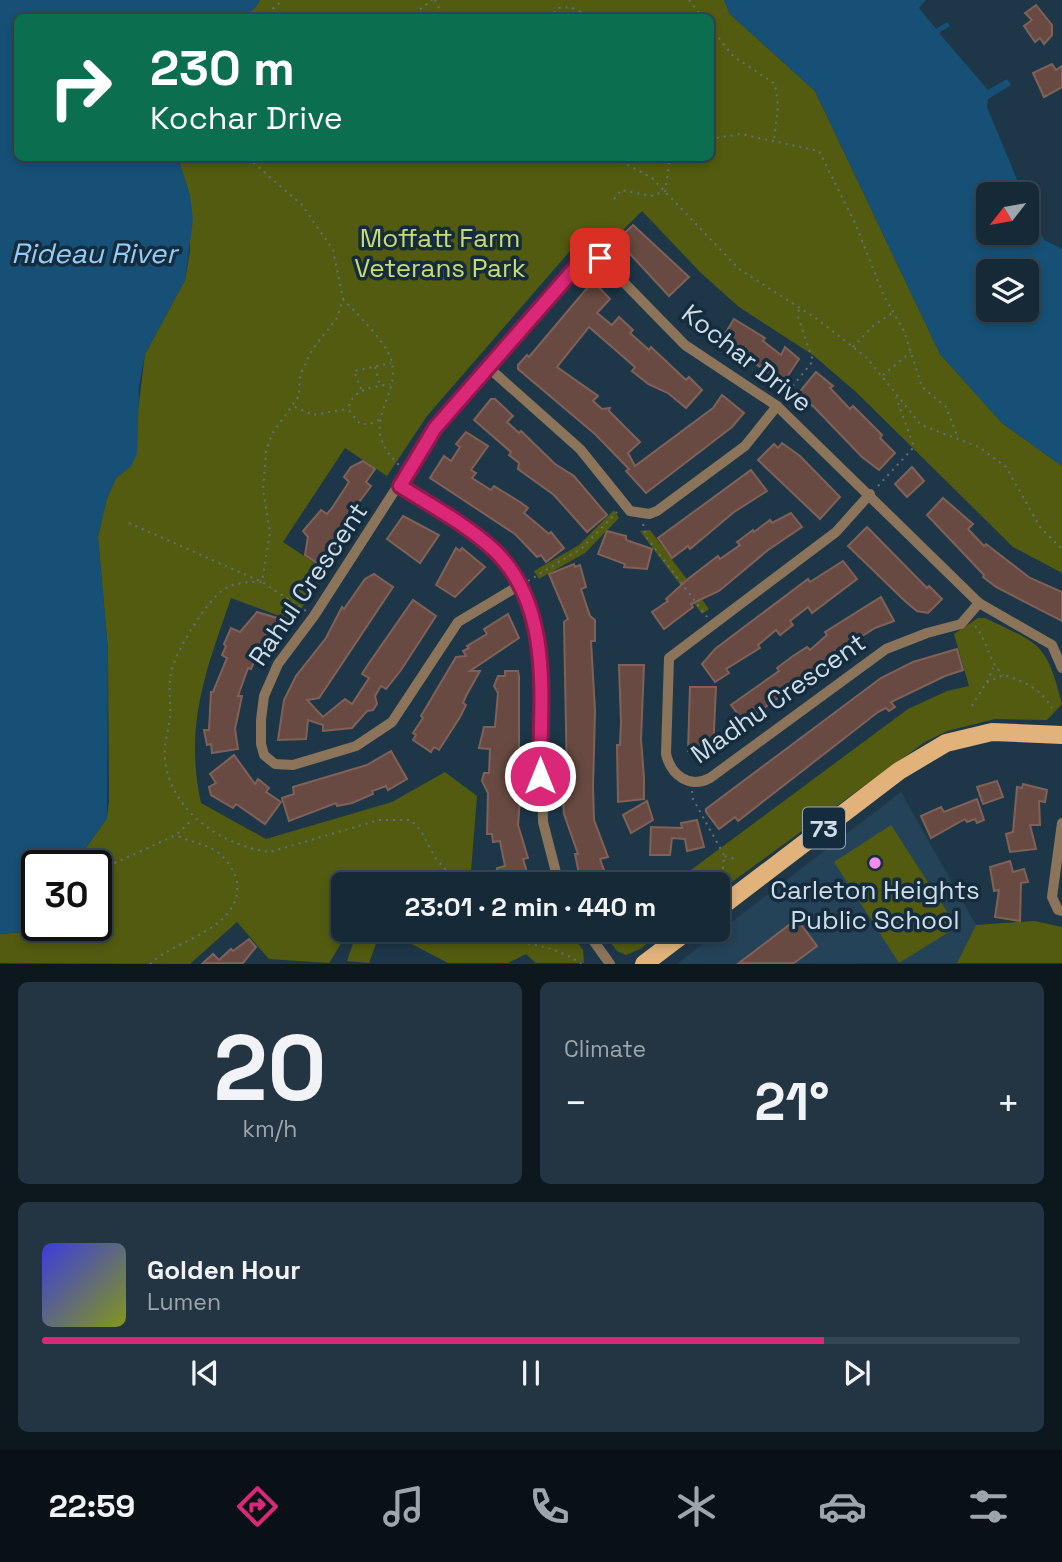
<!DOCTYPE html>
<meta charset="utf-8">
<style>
body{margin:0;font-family:"Space Grotesk",sans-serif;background:#233542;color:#f1f3f6;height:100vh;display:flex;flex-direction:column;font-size:26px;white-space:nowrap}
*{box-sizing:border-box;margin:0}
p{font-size:23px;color:#9ea6ad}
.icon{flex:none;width:38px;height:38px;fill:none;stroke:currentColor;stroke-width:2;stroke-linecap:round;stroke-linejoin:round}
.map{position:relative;height:964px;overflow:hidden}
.panel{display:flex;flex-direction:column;gap:18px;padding:18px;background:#0c171e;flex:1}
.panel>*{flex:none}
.guide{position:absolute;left:14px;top:14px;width:700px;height:147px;border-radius:10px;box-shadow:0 4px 10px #0003,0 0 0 2px #354551;background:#0b6e4f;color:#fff;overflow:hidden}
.needle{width:46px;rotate:239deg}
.fabs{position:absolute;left:976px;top:182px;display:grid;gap:14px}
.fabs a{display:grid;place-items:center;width:63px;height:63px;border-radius:10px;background:#162936;box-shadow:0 4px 10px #0003,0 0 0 2px #354551;font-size:35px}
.speed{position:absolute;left:21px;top:850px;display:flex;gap:14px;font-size:35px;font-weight:700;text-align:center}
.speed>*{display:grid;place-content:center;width:91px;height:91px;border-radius:50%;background:#162936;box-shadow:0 4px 10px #0003,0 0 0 2px #354551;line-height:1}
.speed .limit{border:4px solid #111;border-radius:10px;background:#fff;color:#111}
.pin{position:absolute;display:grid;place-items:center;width:60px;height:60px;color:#fff;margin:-30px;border-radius:14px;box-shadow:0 4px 10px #0006}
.me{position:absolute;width:77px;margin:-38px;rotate:0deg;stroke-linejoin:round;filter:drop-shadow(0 0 5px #0008)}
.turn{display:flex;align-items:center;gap:24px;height:147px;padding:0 21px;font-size:32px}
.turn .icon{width:91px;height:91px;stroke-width:2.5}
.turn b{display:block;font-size:49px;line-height:60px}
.big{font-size:52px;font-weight:800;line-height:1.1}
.panel .widget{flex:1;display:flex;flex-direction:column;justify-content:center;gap:10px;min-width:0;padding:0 24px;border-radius:10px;background:#233542}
.panel .dial{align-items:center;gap:0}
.dial b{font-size:91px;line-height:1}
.song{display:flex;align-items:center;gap:21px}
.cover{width:84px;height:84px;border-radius:10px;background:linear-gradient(135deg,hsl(240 70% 55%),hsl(70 70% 35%))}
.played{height:7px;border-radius:4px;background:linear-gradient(90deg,#db2777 80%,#354551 80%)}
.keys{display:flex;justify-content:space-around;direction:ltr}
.heat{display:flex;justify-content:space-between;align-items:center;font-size:38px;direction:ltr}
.panel .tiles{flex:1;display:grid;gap:18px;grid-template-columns:1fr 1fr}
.widget:last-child{grid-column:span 2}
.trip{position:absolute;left:331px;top:872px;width:399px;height:70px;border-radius:10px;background:#162936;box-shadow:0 4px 10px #0003,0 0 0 2px #354551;font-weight:800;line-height:70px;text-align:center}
.menu{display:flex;height:112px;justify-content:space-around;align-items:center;background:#091016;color:#9ea6ad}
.menu .icon{width:49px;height:49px}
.menu .on{color:#db2777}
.menu b{font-size:32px;color:#f1f3f6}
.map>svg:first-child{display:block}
</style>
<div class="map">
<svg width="1062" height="964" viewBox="0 0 1062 964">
<rect width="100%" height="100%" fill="#1e3748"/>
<!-- built -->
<path fill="#244358" d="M901,792L976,925L957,963L677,964Z"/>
<!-- green -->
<g fill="#525b0f">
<path d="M260,0H724L730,14L815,91L940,354L1002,423L1062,466V573L1013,547L856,392L813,355L739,307L701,273L642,211L608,245C595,241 581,241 570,251L427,416L387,476L345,448L283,542L327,571L293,621L231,598C206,671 184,725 201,803L266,839L392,802L445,772L477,796L471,871L478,884H343V929H350L329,963L269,959L237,922L190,964L0,963V934L96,926V866H73L107,818L109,801L108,651L98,537L106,501L116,478L131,466L145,354L185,280L190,251V196L178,158H710V18L243,17L255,8Z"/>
<path d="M614,510L619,518L585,553L539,579L534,571L579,545Z"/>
<path d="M650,530L709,609L702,614L640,531Z"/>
<path d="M978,618H985C1041,645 1046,642 1062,704L1047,720L995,719L947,731L925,742L718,892V884H672L908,709L947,691L969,686L954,634Z"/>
<path d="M891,825L957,927L899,963L834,862Z"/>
<path d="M1034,921L1062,927V963H957L976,925Z"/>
<path d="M358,929L379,935L369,963L347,961Z"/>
<path d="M383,929H567L583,950L584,963H536L526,954L508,963H448Z"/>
<path d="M611,929H667L640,949L626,955L617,951L604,934Z"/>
</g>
<!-- water -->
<g fill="#165076" fill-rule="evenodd">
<path d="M0,0H260L255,8L243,17L18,18V158H178L190,196L193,219L185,280L145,354L139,386L137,454L131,466L116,478L106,501L98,537L108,651L107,818L73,866H37V926H82L0,934Z"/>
<path d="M724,0H926L919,8L936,29L947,22L950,26L939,33L988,90L1007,79L1011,85L988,99L987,107L1023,194H989V233H1027V204L1044,240L1062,249V466L1002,423L940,354L815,91L730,14ZM989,271H1027V310H989Z"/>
</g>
<!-- building -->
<g fill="#684a42" stroke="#806158" stroke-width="2">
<path d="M1036,5L1052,25V35L1044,44L1040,38L1035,42L1024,26L1032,20L1025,13Z"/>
<path d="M1052,64L1056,70L1062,66V87L1044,97L1033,73Z"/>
<path d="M633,225L689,277L669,296L617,240Z"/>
<path d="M593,281L610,299L597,313L612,325L619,317L633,330L630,333L649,350L651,347L686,380L689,377L702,390L686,408L668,393L648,384L632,371L635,367L589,327L557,367L598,396L593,401L602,409L610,408L609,411L640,442L628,453L635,466L713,408L722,395L744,413L732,427L646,493L626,471L629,469L595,434L518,369V365L527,355L529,357Z"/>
<path d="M734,319L765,338L763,341L781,355L785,347L799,359L783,383L721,340Z"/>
<path d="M816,372L833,386L830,388L850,409L853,406L882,435L880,438L895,453L879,470L862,457L814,407L797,395Z"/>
<path d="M491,399H495L513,416L507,422L519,433L521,431L555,464L574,476L607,515L587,532L554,495L518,469L519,463L509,455L511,452L474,420Z"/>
<path d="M466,432L488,446L471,470L476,473L472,478L491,490L494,486L520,502L528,508L524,513L549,534L551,532L564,548L546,562L541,555L537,557L515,534L430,478L444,456L451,461L460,447L456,444Z"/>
<path d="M782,443L800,456L840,497L820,519L758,460L774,444L778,448Z"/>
<path d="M363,461L375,469L366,482L371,486L354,509L357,510L323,567L305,555L308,537L303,531L321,510L327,514L332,508L349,482L344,477L351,467Z"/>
<path d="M912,467L924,481L907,497L895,484Z"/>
<path d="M751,470L767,491L734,512L690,549L688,546L672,558L658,538Z"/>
<path d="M943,498L973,524L968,529L984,546L986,544L1030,578L1062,592V621L996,587L983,577L984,575L927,515Z"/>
<path d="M791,513L802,527L768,550L719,591L691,604L693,607L664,629L652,612L668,601L666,599L688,579L718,556L720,559L740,545L737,542L753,530L754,532L770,520L772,523Z"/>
<path d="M403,516L439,535L420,563L387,539Z"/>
<path d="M867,527L927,588L929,586L942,599L928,613L917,611L906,602L848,546Z"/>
<path d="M607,531L626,536V540L652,549L647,569L624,567L625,564L598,554Z"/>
<path d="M456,548L460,551L462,548L485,567L455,597L436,585Z"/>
<path d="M843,561L857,579L812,613L808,607L790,621L793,625L780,635L776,630L758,645L760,648L726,669L729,673L715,682L702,664L715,649L808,579L810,582Z"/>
<path d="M574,564L575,567L580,565L586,587L581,589L590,616L595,620V641H591L595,711L593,787L594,820L608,857L600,859L609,884H585L583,878L580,879L575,854H578L564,814L562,789L567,779L564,622L568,619L549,574Z"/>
<path d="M374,574L393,587L319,698L307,700L323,717L345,699L352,704L369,678L362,674L367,666L413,600L436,616L401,670L386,689L381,686L375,696L377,704L373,710L367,711L352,728L323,731V725L308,720L306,739L278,740L284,700L296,676L326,638L342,607L344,609L365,579Z"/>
<path d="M881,597L894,621L875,628L835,653L837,656L824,666L744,722L731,705L779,671L777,668L793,656L807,647L810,650L827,635L825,632Z"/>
<path d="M257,612L281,619L269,637L266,635L251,669L248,668L238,696H242L235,729L238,749L212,753L211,744L207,745L204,730H209L211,692H213L227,658L222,655L226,646L224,644L231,628L240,632Z"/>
<path d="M508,614L519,638L470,671H480L466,696L463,703L466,705L460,717L439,750L434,747L431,752L413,740L416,735L413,733L423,718L421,716L456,657L466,656L463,651L469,648L467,646L487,634L484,629Z"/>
<path d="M957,649L963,670L945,676L891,702L895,707L889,711L886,708L878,712L738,821L735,817L719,829L706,812V809L881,678L913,662Z"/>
<path d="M619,665H644L641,739L644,778V799L618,802L617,745H620L621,722Z"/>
<path d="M505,671H518L519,676V773H522L518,825L528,858L523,859L527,872L523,873L522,884L495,882L497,868L505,866L500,841L493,842L492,834H487L488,793L482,781L484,773H489L490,749L479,748L484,727H495L498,693L494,686L498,676H505Z"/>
<path d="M690,687H716L713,751H688Z"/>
<path d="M391,751L407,779L388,790L386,786L372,791L373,794L352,803L337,806L336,803L289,821L282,798L294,794L293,787L367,765Z"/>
<path d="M234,755L255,784L258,779L269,788L266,792L281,802L265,824L236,804L233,808L211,795L209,787L216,783L210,774Z"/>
<path d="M997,781L1003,797L983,804L977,787Z"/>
<path d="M1023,784L1047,790L1045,802L1039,801L1040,825H1030L1036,849L1010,852L1006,834L1013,832L1017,787L1022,788Z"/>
<path d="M977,799L984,820L977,823L975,819L967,822L965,819L931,838L921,816L941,807L944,812Z"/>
<path d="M647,801L653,820L631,833L623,815Z"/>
<path d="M697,820L704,847L687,851L685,839L672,838L670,855H650L651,827L682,828L681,823Z"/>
<path d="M1010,861L1013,872L1024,869L1028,882L1021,883L1020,921L995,917L999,890L994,891L990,867Z"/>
<path d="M797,919L817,946L794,963H739Z"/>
<path d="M249,939L256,947L243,963H203L213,954L219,960L231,949L233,951Z"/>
</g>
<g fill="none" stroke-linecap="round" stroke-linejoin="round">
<!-- path -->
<g stroke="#5d7281" stroke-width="2" stroke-dasharray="2 5" stroke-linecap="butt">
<path d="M435,0L444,18"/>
<path d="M689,0L703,18"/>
<path d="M262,18L283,0"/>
<path d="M409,18L432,0"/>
<path d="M549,18L558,8L570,7L595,18"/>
<path d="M710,27L733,56L775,84L778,106L774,141"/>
<path d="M710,139L741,134L819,151L855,223L884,296L904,331L922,387L946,407L958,438"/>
<path d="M248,158L302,205L333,250L343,299L337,318L312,350L300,375L299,396L272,434L266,452L263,490L270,532L262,582C250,582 237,582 226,588C207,599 175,652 171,673C168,687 171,702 170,716C169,731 163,744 165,759C170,811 222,846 270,852L379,820H411L421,831L436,859L459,884"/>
<path d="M615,158L652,178L739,269L817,319L867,358L921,425L979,447L1006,467L1040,527L1062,549"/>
<path d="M614,199L621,190L651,196L665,191L670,158"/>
<path d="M343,299C357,314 385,341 391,359C403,399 354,422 399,465"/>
<path d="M853,347L873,326L892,313"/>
<path d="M375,367L380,385"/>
<path d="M883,375L911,352"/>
<path d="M361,389L354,371L391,363"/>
<path d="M784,397L813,361L798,317L799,308"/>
<path d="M295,407L313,415L347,409"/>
<path d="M379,420L370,424H360L348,409C353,388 371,388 390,384"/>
<path d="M878,486L914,447L896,397"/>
<path d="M129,523L262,582L306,611"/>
<path d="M643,524L647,538L707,617"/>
<path d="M528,581L582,548L617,512"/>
<path d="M975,626C988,641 988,661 1003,675"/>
<path d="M987,682L993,668"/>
<path d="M972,706L986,683L1003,675C1024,681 1041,689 1052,708"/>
<path d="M692,791L693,799L724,855L723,871"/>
<path d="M725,856L738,860"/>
<path d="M108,866L176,835L192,820"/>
<path d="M489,929C512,947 549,940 581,964"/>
<path d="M150,964C176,939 242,929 237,883C236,874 228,861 221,855C208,843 190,843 176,835"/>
</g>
<!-- minor -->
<g stroke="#8b7459" stroke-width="10">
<path d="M489,368L580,449L630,511L649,514L657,511L745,446L777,406"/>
<path d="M400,486L469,530L495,552L523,590L538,635L543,822L559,884"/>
<path d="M870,494L836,532L669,658L666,754C671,775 689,789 710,778L886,649L927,633L961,624L979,603"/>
<path d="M520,585L458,622L392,722L356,746L293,765L275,764L264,755L261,744V720L264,696L278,664L314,616L435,428L577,266L588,258H600L685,345L777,406L979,603L1052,645L1062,668"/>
<path d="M1062,823L1052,897L1058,910L1062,911"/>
<path d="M585,929L610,964"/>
</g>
<!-- primary -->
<g stroke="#e1b27a" stroke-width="18">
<path d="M718,909L899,771L946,743L992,732L1062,735"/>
<path d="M644,964L690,929"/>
</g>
</g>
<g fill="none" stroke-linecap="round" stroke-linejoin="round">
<!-- route casing -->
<g stroke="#8e194d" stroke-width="18">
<path id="route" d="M540,776C540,700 554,608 494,550C467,525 432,506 400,486L435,428L577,266L588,258H600"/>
</g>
<!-- route -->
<use href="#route" stroke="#db2777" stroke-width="12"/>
</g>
<!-- markers -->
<circle fill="#f589ee" stroke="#142c3d" stroke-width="2.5" cx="875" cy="863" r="7"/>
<g text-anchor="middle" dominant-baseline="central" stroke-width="7" stroke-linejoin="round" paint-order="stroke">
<!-- shield labels -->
<rect fill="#142c3d" stroke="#97a8b5" stroke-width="2" x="803" y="807.5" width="42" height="41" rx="5"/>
<g font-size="24" font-weight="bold" fill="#cfdde8">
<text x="824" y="828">73</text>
</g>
<!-- park labels -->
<g font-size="26" fill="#cadc6e" stroke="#142c3d">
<text x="440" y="238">Moffatt Farm<tspan x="440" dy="30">Veterans Park</tspan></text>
</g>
<!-- street labels -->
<g font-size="26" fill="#cfdde8" stroke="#142c3d">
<text transform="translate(747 358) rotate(38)">Kochar Drive</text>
<text transform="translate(308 584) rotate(-56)">Rahul Crescent</text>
<text transform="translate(778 698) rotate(-35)">Madhu Crescent</text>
</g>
<!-- poi labels -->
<g font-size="26" fill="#cfdde8" stroke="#142c3d">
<text x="875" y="890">Carleton Heights<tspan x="875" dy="30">Public School</tspan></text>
</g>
<!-- water labels -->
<g font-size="28" font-style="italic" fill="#95ccf6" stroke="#142c3d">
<text x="94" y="253">Rideau River</text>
</g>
</g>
</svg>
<div class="fabs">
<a><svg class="needle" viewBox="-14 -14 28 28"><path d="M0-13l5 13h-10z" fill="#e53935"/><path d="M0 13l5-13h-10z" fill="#9ea6ad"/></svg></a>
<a><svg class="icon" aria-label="layers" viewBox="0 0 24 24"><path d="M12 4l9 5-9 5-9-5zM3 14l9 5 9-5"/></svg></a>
</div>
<div class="speed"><div class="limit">30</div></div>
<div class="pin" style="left:600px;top:258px;background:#d93025"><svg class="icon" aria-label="arrive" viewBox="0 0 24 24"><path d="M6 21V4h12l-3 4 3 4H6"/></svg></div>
<svg class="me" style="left:540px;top:776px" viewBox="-20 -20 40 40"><circle r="17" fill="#db2777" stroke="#fff" stroke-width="3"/><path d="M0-11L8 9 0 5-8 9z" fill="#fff"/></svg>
<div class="trip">23:01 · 2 min · 440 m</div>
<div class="guide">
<div class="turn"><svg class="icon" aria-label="right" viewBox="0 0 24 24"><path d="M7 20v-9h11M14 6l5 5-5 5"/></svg><div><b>230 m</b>Kochar Drive</div></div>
</div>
</div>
<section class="panel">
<div class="tiles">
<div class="widget dial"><b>20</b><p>km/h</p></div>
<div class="widget"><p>Climate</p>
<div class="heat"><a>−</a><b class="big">21°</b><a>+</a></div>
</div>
<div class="widget">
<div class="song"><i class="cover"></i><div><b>Golden Hour</b><p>Lumen</p></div></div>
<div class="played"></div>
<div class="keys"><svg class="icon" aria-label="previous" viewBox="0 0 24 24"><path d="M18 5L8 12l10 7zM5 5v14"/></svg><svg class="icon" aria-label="pause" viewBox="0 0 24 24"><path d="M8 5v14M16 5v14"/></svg><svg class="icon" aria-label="next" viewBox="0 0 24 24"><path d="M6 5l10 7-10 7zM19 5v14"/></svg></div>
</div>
</div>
</section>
<nav class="menu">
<b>22:59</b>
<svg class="icon on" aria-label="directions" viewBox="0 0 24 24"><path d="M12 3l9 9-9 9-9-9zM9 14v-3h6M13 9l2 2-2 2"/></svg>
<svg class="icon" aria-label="music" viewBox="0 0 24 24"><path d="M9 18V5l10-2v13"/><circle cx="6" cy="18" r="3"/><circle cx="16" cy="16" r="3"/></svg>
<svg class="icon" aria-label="phone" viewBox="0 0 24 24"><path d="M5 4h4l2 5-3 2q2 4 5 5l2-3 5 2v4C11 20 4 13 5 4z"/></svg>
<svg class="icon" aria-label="climate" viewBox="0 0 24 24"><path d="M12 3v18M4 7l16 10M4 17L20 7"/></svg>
<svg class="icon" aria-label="car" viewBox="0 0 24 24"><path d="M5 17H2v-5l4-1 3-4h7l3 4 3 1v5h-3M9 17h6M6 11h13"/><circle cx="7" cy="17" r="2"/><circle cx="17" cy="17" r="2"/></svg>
<svg class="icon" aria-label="filters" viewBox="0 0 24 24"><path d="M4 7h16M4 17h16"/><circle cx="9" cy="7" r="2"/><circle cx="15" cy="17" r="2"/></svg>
</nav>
